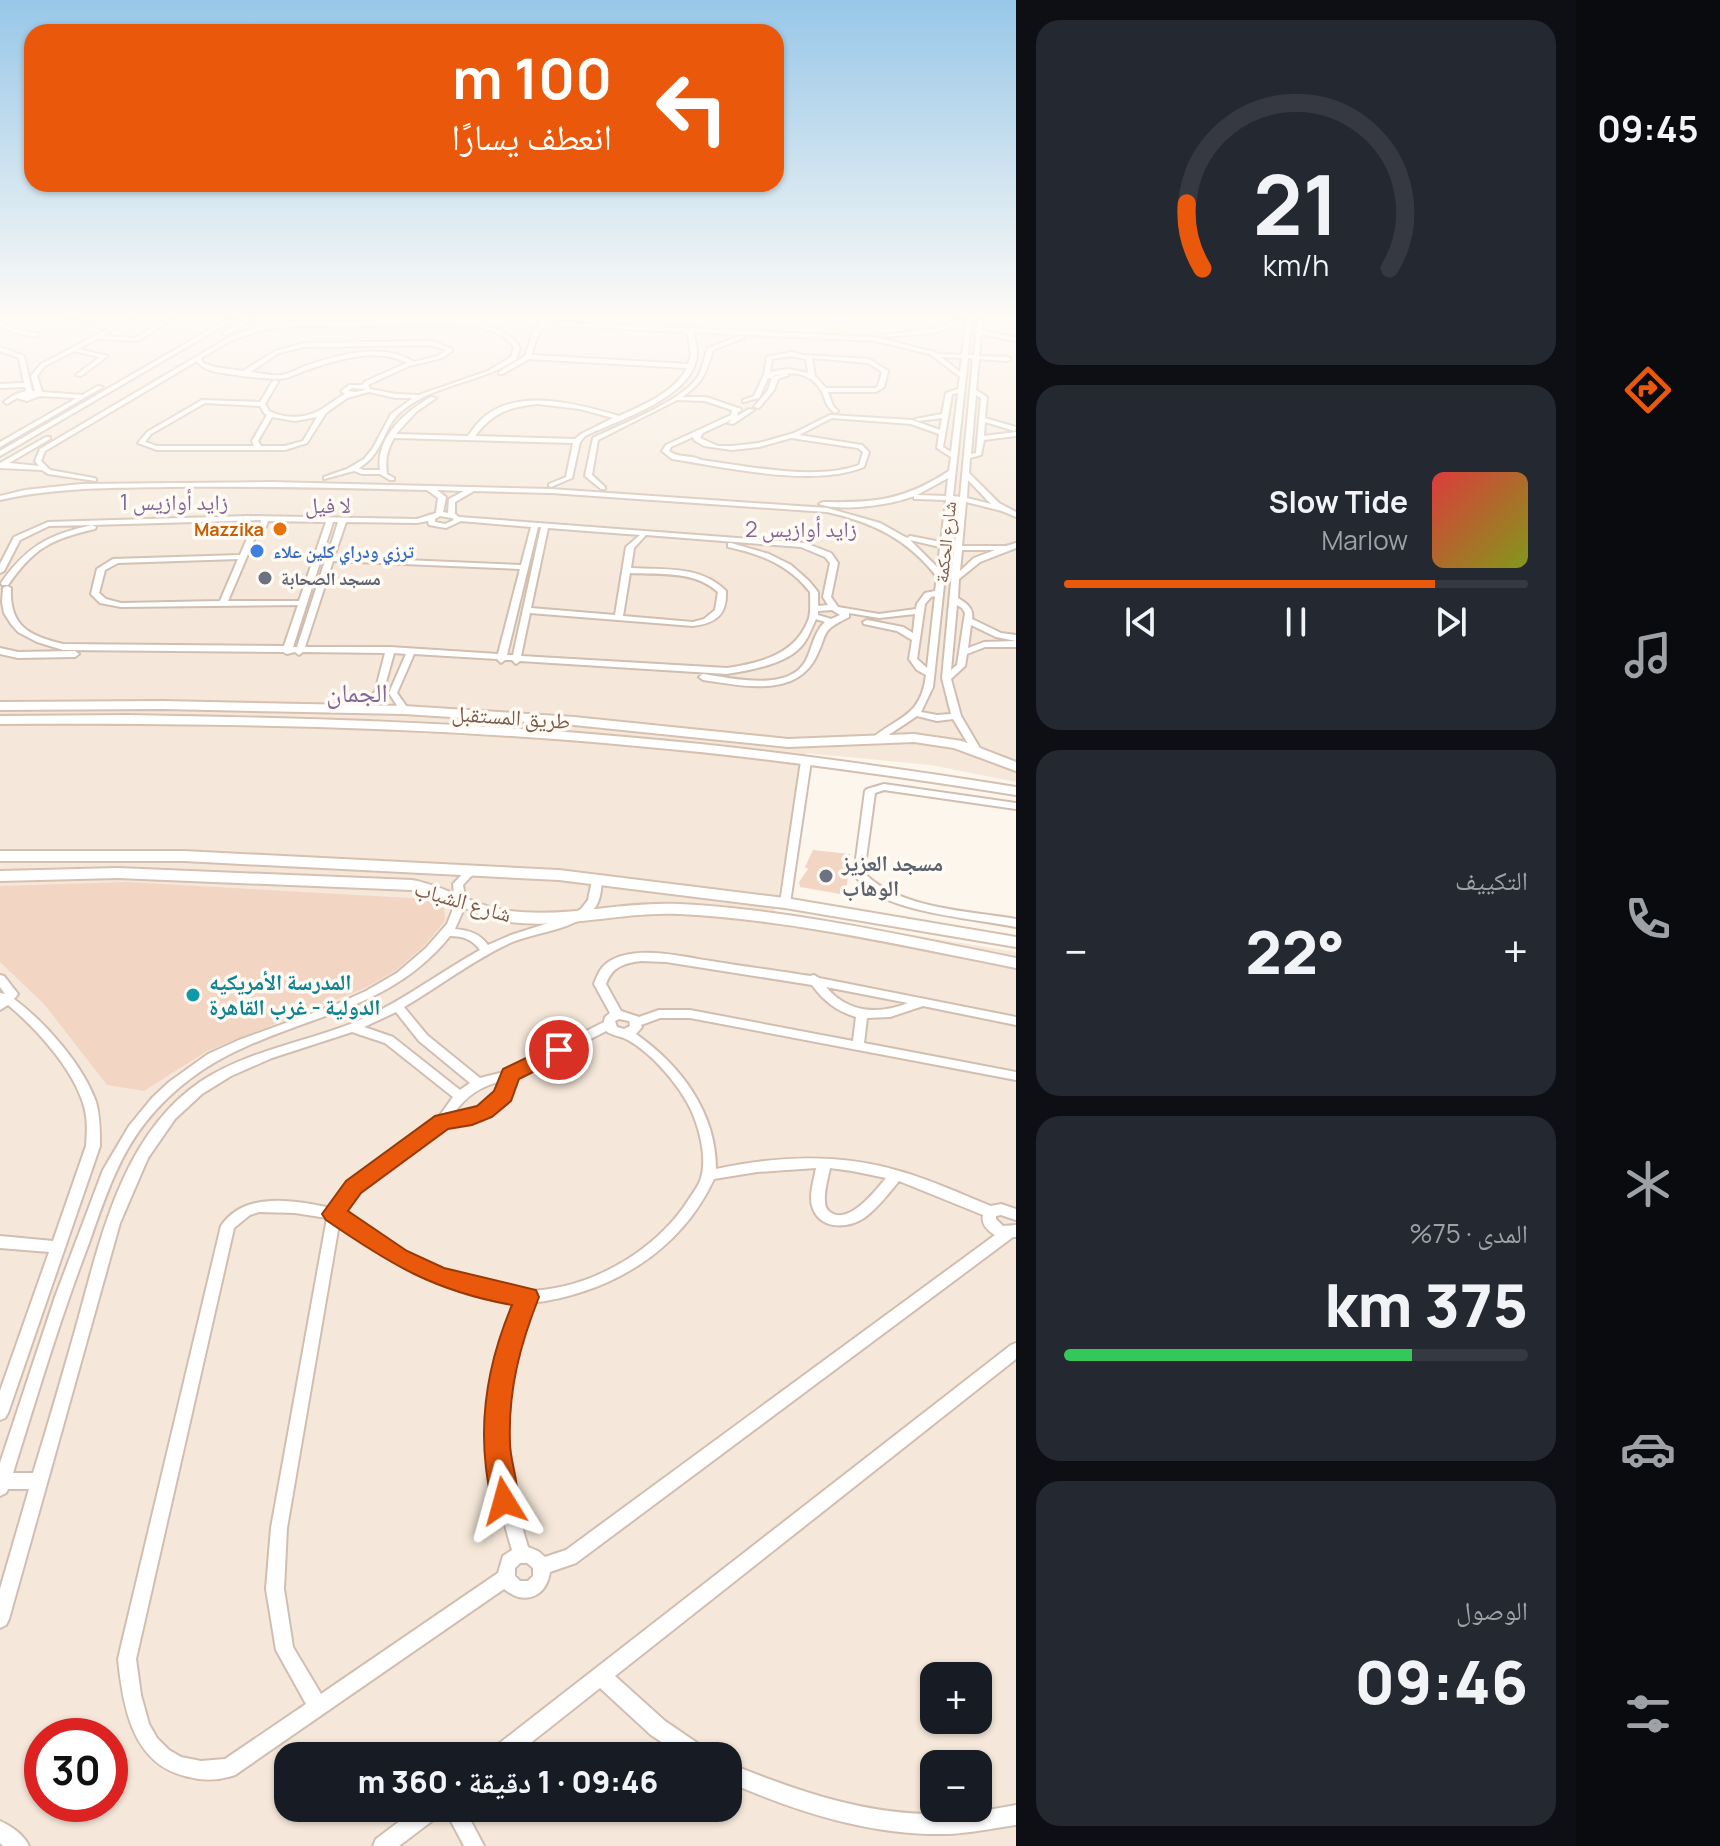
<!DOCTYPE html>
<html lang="ar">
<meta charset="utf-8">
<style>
body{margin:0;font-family:Manrope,"Noto Naskh Arabic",sans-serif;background:#242831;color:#f1f3f6;direction:rtl;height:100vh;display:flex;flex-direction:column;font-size:30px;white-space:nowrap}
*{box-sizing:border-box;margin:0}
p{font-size:26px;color:#9ea1a6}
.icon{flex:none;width:44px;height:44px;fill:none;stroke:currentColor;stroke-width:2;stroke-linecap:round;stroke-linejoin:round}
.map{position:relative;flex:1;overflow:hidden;direction:ltr}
.details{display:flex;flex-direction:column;gap:20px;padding:20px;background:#0d0f14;width:560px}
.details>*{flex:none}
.hud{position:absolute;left:24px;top:24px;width:760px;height:168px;border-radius:24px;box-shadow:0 2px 6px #0004;direction:rtl;background:#ea580c;color:#fff;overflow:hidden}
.fabs{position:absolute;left:920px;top:1662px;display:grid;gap:16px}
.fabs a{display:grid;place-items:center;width:72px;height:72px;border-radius:16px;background:#171b24;box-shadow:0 2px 6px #0004;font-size:40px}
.speed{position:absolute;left:24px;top:1718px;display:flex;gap:16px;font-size:40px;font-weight:700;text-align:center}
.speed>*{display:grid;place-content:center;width:104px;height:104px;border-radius:50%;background:#171b24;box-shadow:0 2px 6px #0004;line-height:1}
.speed .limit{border:12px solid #d22;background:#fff;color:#111}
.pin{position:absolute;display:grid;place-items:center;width:68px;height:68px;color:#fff;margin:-34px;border:4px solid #fff;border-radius:50%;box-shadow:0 2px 8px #0007}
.me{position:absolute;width:88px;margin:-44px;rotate:352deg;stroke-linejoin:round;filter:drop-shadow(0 0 6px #0008)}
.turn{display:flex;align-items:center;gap:28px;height:168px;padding:0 40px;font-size:36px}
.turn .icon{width:104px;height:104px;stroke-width:2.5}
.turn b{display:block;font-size:56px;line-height:68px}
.big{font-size:60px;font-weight:800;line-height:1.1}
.details .tile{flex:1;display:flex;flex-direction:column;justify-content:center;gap:12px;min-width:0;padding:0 28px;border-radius:24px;background:#242831}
.details .dial{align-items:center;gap:0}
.dial svg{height:208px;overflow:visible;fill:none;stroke:#363941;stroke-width:7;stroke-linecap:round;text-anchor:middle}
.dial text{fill:#f1f3f6;stroke:none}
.song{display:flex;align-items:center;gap:24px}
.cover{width:96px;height:96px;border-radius:12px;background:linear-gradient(135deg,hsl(0 70% 55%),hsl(70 70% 35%))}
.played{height:8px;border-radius:4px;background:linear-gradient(90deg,#ea580c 80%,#363941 80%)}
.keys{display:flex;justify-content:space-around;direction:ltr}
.heat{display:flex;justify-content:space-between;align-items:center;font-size:44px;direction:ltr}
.charge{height:12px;border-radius:6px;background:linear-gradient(90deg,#34c759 75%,#363941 0)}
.trip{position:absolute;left:274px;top:1742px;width:468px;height:80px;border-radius:24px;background:#171b24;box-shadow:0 2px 6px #0004;font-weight:800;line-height:80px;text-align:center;direction:rtl}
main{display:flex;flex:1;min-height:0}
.menu{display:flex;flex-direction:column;width:144px;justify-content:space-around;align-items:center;background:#090b0e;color:#9ea1a6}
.menu .icon{width:56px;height:56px}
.menu .on{color:#ea580c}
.menu b{font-size:36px;color:#f1f3f6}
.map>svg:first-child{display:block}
</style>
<main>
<nav class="menu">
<b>09:45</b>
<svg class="icon on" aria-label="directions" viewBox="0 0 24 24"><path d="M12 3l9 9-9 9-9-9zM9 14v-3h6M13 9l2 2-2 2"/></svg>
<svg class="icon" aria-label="music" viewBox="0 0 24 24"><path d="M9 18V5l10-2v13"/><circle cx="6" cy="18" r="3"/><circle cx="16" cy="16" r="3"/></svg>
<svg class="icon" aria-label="phone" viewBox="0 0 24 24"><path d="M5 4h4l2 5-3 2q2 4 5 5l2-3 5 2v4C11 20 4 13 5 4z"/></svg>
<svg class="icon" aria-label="climate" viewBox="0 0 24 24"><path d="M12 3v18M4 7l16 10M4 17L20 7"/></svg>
<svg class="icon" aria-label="car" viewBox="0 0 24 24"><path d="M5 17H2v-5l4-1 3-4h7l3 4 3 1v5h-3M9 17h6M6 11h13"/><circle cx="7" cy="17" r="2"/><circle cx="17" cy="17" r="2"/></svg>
<svg class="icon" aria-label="filters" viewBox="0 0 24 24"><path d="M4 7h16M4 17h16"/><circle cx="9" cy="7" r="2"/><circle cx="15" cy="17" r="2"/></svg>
</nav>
<section class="details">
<div class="tile dial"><svg viewBox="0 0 100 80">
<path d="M14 69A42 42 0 1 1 86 69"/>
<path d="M14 69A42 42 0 0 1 8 44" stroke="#ea580c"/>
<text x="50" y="56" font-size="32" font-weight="700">21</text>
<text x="50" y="72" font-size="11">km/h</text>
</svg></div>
<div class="tile">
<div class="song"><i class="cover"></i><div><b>Slow Tide</b><p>Marlow</p></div></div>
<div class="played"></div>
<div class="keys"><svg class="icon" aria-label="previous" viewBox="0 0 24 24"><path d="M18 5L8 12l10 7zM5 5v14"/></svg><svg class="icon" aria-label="pause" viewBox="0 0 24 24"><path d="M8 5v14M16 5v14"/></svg><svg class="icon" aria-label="next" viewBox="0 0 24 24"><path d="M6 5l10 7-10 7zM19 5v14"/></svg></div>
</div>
<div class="tile"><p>التكييف</p>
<div class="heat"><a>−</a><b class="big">22°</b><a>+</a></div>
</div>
<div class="tile"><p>المدى · 75%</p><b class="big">375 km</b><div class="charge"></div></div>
<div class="tile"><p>الوصول</p><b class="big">09:46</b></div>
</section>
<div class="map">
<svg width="1016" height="1846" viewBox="0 0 1016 1846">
<rect width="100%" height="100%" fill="#fdf6ec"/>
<!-- residential -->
<path fill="#f5e8da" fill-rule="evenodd" d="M0,319H1016V782L930,765L806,753L775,912L1016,952V1846H0ZM934,1676H978V1720H934ZM42,1736H110V1804H42ZM288,1756H728V1808H288ZM934,1764H978V1808H934Z"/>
<!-- building -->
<g fill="#f3d5c3">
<path d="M813,850L850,854L846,895L800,887L799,882L808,869L805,867Z"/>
<path d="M126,882L428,899L444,906L445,921L424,946L395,971L365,988L207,1051L144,1091L107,1085L44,1004L0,962V886Z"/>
</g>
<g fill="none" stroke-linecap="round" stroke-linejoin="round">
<!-- street casing -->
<g stroke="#d1beb0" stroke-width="4">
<g id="street">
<path d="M62,319C77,319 92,324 108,325C117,326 123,319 132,319L102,336L135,338L167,319H173L138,341L97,339L78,349L108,356L81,376L76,375L100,357L74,351L45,366L37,376L42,392L82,395L98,386L103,387L0,447V442L77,398L40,396L27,401L17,398L7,404L4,402L5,401L16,394L26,391L25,387L0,388V384L24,383L19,358L0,351V347L24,356L32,391H35L31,376L41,364L108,329Z"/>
<path d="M228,319H235L0,456V451Z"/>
<path d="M246,319H252L227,335L222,334Z"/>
<path d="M958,319H972L971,331L976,330L977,319H983L982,331L1016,337V341L981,334L979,356L1008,357L1011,359L1008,361L979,359L976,390L987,397L985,418L1016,427L1015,431L985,422L984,436L1016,432V436L984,440L981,455L970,458L969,473L999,503L1016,512V517L1002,511L966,502L962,546H1006L1016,543V548L980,562L959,579L958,598C966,603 974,608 972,619L1001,633L1016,635V641L996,637L971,625L968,648L984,642L1016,641V647H985L967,654L965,666L951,679L961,716L981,750L979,752H973L953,719L937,721L917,716L878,742H872L870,740C897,716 921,718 926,675L917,670L909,659L912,640L897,631L864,624L863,622L867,620L903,627L913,633L915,614L879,618L849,613V617C819,632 829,631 816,657C795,699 740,685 703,680L699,677L703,674C732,678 787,692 805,662C813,648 813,633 825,622L816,619C812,627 809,636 804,643C789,664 751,670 727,674L520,661L516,664L512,660H505L501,663L497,659L414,654L397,693L409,710L404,713L401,712L389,693L406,654L394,653L383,693L364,711H358V707L375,692L385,653L303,652L299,655L295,652L287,654L283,652L63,650L37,642L18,632L11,624L4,613L2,602L3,588L7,586L11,588C9,626 29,636 63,644L284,646L298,605L121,607L100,603L91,594L97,569L113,559L240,555L250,532L260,524L261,520L92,525L96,527L95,529C51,539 34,548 8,585H2L1,583C27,546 48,535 92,525L49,526L20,540L4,571L0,573V564L14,537L48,522L249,516L417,519L436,513L438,498L427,490C342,488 256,486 170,487C113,488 56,487 0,500V496L25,490L81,484L271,482L551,489L827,508L880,523L907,538L910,536L941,542L946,500L917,499H914V496C892,505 841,512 819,504L823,502C875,503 905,500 949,471L951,457L937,448L939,434L911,424L832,418L828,420L799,435L862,445L869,452L864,467C813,488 725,467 672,459L662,451L666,445L731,415L732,410L705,401L677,400L598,440L592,475L605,487V489H601L585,476L593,438C621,424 679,403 697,378C703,369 704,357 708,348L742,335L744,338L713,350C706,373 703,383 682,397H706L741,409V411L738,412L737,416L749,409L754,410L733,424L728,423L733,419L703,433L700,438L718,446H732L759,443L794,433L830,415L912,420L940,430L942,418L918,421L915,419L942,414L946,393L958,389L960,377L930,354L875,341L692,332L694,334C695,340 697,347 697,353C696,397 618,420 585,436L580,442L572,478L551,487L549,486V484L566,477L573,443L394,438C387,450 385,460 387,474L394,478V480H390L380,474H362L354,471L324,479V477L347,469L364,459L373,448L391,414L413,398H396L369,392L347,398L326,413L307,443L285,450H157L138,443L147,432L202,400L260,402L272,382L275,380L278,382L265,404L269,411C285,419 306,419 322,409C330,404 337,398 345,394L341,391L349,385H362L366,381L407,363C379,347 338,359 310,369C302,371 294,376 286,378C276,381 224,374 212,371C205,369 201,366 197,361L45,451L41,461L50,470L94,478L96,479V481L48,474L42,470L0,468V463L46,437H50V439L9,463L39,466L35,461L40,449L228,338L258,327L291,322L532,321L875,337L934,352L937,354L962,355L966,320L935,333L884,337L881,335L934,329ZM483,325L481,328C495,332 507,335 514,348L511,357L488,371L419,395L396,394L370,389L368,385L409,366L442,358L452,351V349L432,341L304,343L275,351L243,371L214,367L203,363L201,358L232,340L259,331L291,326L532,325H543L533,331L525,356L499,372V374H503L529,359L687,368C674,393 643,405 619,416C578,404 514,386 480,421C475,425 472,431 468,436L396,434L416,412L436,398L431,397C406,411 375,438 380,470H363L359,468C385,453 382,426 403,410C436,383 482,383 516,359L520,348C511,333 499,330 483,325ZM548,325L683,332L688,335L691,355L688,364L531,355L539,332ZM970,331L976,333L974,355H968ZM431,345L446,350L438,356L414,362C382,342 338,355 305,366C298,369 289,374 281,375C272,376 260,373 250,372L279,353L304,347ZM941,357L962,358L960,372ZM968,358L973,359L960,497L953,496ZM352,388L364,389L365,390L356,392L348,391ZM958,393L951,452L943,447L952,394ZM976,395L981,398L976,453L971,454ZM205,403L260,406L264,413L267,415L252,441L254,446H157L145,442L151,434ZM538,404L580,409L613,418L581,434L575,439L475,436C493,412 509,407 538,404ZM272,417L295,421L317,417L303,441L285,446H261L258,441ZM693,437L694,440L704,446L732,450L759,447L791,438L858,448L863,452L859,465C817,481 746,466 701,460C691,454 680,459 669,451L671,447ZM948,478L946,496L917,495ZM968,480L991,504L967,498ZM437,490L464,491L449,499L448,513L443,512L446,497ZM474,491L551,493L827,512C872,522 908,539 937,577L935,591L925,593L917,604L916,609L879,614L838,607L831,597L838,563L831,553L805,543L459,517L455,514V502ZM953,501H959L955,545L948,544ZM440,516L452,518L454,520L445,524L435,522V519ZM268,521L326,522L299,601H228L257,533L266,527ZM428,521L429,525L446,528L461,521L531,527L521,565L334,557L346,522L417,523ZM333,522H338L327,557L324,559L325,561L297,647H293ZM538,527H541L513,655H507ZM548,528L640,535L626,547L615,615L531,608ZM646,535L801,547L825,557L830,563L823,597L828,605L818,606V592L809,581L791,565L769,554L731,543H728V547C761,554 789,565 810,592C810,600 811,610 809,618C797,654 761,663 727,668L521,656L530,613L693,626C716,623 727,615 726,591C701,565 663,570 631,568L634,548ZM910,540L940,547L938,568ZM948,548L954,550L942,678L951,714L937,715L921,712L933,687ZM962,550H995L974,558L960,571ZM238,559L220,601L121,603L106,599L99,593L105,570L118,563ZM333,561L520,569L498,654L390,647H305ZM630,573C660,575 694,570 718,592L715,610L704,619L693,622L623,616ZM935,596L927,668L917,659L925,604L931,597ZM957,605L962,608L965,613L957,665L951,670ZM832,610L840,615L831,619L818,615V611Z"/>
<path d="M0,322L18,330L39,334L36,336L15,333L0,326Z"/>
<path d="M791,352L803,355L869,359L888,371L884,387L876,392H828L833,406L838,411L835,413C826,407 826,401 822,392C812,373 792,370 772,376L773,377L786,373L789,375L778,379L774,390L759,408L754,407L768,390L772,378H768L759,398L743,402V400L754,396L764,375L767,357ZM791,356L806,359L808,373L789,369L770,372L772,359ZM812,358L868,363L882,372L878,386L875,388H826L815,376Z"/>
<path d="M0,648L18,652L75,651L79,654L75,657L18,658L0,654Z"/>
<path d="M806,758L811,761L790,903L785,906L780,903L801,761Z"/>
<path d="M884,784L1016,803V809L884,790L875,793L864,873C899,909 969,911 1016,919V927C976,919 898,913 866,888C862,884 857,879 854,874L865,791L867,789Z"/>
<path d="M472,867L477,870L463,885L466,904L455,929C469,930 480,934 488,945L511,935L564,918L581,909L588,900L593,876H601L602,878C601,891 601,903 591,912C569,931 536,932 510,943C473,960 440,986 404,1007L427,1035L480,1078L508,1071L604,1022L605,1017L610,1013L594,984C597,976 600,968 607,963C635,943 686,958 717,962C748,967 779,971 810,976L814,975L819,978L1016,1017V1025L923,1006L890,1017L867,1018L864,1043L1016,1072V1080L690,1018H660L641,1025L642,1027L636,1034C681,1066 716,1112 716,1169C777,1156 839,1153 899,1171C931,1180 961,1194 991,1206L1001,1204L1016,1209V1220L1001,1215L996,1216V1219L1003,1226L1016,1225V1237H1013L576,1563L550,1572C546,1597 525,1606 504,1589L235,1775C218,1781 202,1781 185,1776C132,1763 123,1706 118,1659L221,1226C244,1191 295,1200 331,1208L348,1183L438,1118L453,1097L385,1043L352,1032L272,1058L231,1076L202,1094L175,1119L148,1158L120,1223L9,1619L6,1625L0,1628V1589L29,1489H8L6,1493L0,1496V1463L55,1297L103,1170L129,1126L152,1098L169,1082L208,1054L239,1040L335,1005L366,991L397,973L426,948L447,924L455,904L453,884L468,868ZM450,936C463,936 472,939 480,950C437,974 399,1004 353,1023C302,1043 247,1051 200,1082C121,1136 100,1241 76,1327C62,1376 48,1425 33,1473H13C37,1396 60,1319 89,1243C104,1201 117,1159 145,1123C172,1089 206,1064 245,1047C321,1012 393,1006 450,936ZM641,961L666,962L812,985C824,1001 836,1011 856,1017L853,1041L690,1010H659L639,1017L621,1011L606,984C612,967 624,963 641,961ZM826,987L908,1003C878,1015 848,1013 826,987ZM396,1012L419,1041L470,1083L460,1090L393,1037L364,1027ZM619,1019L629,1021L630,1026L624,1029L617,1027L615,1021ZM606,1031C613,1036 621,1036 628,1040C653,1054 681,1087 692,1112C700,1131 707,1158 701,1178C699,1185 693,1193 689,1199C655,1254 578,1297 513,1290C474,1286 432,1271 398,1250C379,1238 362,1223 343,1212L358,1191L446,1125L466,1122L491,1113L507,1099L516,1078ZM503,1081C495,1103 475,1111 453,1115C464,1097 482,1085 503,1081ZM816,1168C814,1180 809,1194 812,1206C819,1230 847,1229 864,1218C878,1208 888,1194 899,1181L983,1215C981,1224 987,1230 995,1235L566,1550L545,1557L538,1551L528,1547C499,1452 498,1397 532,1303C610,1293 680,1252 714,1179L757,1172ZM830,1168L852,1171L886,1178C876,1190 849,1226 830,1212C826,1209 825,1206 825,1201C824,1190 828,1179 830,1168ZM259,1212L295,1213L327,1218L271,1528L266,1589L276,1650L306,1704L225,1759L201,1761L181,1757L169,1750L157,1738L149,1724L141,1695L136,1659L234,1228L250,1215ZM339,1224C357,1235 373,1249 391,1260C428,1282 475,1299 518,1303C482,1398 483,1453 512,1550L503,1556L498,1573L321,1694L293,1647L284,1589L287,1528ZM520,1563H527L533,1568V1576L528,1581H520L515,1576V1568Z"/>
<path d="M0,975L4,976L18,994L14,999C45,1022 83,1065 96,1102C100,1116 100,1131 100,1146L8,1413L5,1418L0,1420V1391L49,1252L0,1248V1236L53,1241L86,1146C87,1132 88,1117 83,1103C72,1068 36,1028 8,1005L0,1010V993L5,994L0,987Z"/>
<path d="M1016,1343V1359L615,1676L665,1721L706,1749L708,1756H683L651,1735L600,1688L514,1756H490L492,1749L1011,1345Z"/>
<path d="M728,1763C799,1792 871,1817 949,1814C971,1814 994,1809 1016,1805V1825C994,1828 971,1833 949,1834C871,1836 798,1812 728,1782Z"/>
<path d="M417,1808H443L440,1815L399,1846H373L376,1839Z"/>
<path d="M444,1808H464L484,1846H464Z"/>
<path d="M0,1821C11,1826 24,1835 29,1846H3L0,1843Z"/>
</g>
</g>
<!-- secondary casing -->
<g stroke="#d6c0b0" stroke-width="4">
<g id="secondary">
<path d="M162,701L404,706L574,717L788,739L914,734L962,741L1016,762V771L954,748L914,742L788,747L574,725L404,714L162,709L0,710V702Z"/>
<path d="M128,715C298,718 468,722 637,738C764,749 890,767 1016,787V795C890,775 764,757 637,746C425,726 213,723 0,724V716Z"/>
<path d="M0,851H184L559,870L785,898L1016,937V947L785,908L559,880L184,861H0Z"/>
<path d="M118,868L412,880C446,886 475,907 510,911C567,918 623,901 680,904C793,910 905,936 1016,958V968C905,946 793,920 680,914C623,911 567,929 510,922C475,917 446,896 412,890L118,878L0,881V871Z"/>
</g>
</g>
<!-- street -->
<use href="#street" fill="#fff" fill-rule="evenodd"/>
<!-- secondary -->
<use href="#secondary" fill="#fff" fill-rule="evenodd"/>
</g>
<!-- sky -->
<linearGradient id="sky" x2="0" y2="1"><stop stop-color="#97c7e8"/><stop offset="0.55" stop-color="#fefbf6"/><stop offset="1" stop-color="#fefbf6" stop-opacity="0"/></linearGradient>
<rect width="1016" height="578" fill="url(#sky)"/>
<!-- route -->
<path fill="#ea580c" stroke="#983908" stroke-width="2" d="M559,1042L567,1045L569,1050L567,1055L519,1079L511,1101L492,1117L472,1125L448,1129L361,1193L348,1211L407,1251L444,1268L536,1290L539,1297C520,1345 508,1390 510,1443C510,1464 523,1490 514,1510L504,1514L495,1510C489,1497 488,1482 486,1468C479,1410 490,1357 512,1305C434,1291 390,1264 326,1220L322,1214L346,1181L435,1116L477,1106L494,1091L503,1069Z"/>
<!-- markers -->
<circle fill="#e8710a" stroke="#fffaf3" stroke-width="3" cx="280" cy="529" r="8"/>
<circle fill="#3f7fe0" stroke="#fffaf3" stroke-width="3" cx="257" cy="551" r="8"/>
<g fill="#6b7280" stroke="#fffaf3" stroke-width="3">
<circle cx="265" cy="578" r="8"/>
<circle cx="826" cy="876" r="8"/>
</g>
<circle fill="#0f9aa8" stroke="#fffaf3" stroke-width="3" cx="193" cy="995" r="8"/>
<g text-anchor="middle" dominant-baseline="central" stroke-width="7" stroke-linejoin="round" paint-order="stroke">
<!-- far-food labels -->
<g font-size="18" font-weight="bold" fill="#c56008" stroke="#fffaf3" text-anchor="end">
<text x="264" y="529">Mazzika</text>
</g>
<!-- far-street labels -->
<g font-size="18" fill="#7a5c4d" stroke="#fffaf3">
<text transform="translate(945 542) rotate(-84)">شارع الحكمة</text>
</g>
<!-- far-shop labels -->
<g font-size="18" font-weight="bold" fill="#366cbe" stroke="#fffaf3" text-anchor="start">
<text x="273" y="551">ترزي ودراي كلين علاء</text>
</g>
<!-- far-worship labels -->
<g font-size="18" font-weight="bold" fill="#5b616d" stroke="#fffaf3" text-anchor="start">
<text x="281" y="578">مسجد الصحابة</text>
</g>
<!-- far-quarter labels -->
<g font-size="22" fill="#846695" stroke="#fffaf3">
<text x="174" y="502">زايد أوازيس 1</text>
<text x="328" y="505">لا فيل</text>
<text x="801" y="529">زايد أوازيس 2</text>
</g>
<!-- street labels -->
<g font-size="22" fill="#7a5c4d" stroke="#fffaf3">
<text transform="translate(511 717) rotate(4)">طريق المستقبل</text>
<text transform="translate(463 901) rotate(16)">شارع الشباب</text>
</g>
<!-- worship labels -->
<g font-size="22" font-weight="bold" fill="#5b616d" stroke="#fffaf3" text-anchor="start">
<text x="842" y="863">مسجد العزيز<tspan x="842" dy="25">الوهاب</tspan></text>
</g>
<!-- culture labels -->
<g font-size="22" font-weight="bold" fill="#0d838f" stroke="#fffaf3" text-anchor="start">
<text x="209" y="982">المدرسة الأمريكيه<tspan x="209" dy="25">الدولية - غرب القاهرة</tspan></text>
</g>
<!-- quarter labels -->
<g font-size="26" fill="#846695" stroke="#fffaf3">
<text x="357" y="692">الجمان</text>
</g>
</g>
</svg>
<div class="fabs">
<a>+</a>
<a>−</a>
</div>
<div class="speed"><div class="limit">30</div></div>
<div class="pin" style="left:559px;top:1050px;background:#d93025"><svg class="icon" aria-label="arrive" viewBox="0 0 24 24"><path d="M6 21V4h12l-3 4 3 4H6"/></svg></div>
<svg class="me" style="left:504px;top:1501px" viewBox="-20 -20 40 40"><path d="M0-17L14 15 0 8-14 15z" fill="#ea580c" stroke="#fff" stroke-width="4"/></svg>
<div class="trip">09:46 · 1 دقيقة · 360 m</div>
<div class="hud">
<div class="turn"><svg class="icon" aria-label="left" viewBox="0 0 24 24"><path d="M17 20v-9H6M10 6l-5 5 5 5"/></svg><div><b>100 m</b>انعطف يسارًا</div></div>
</div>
</div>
</main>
